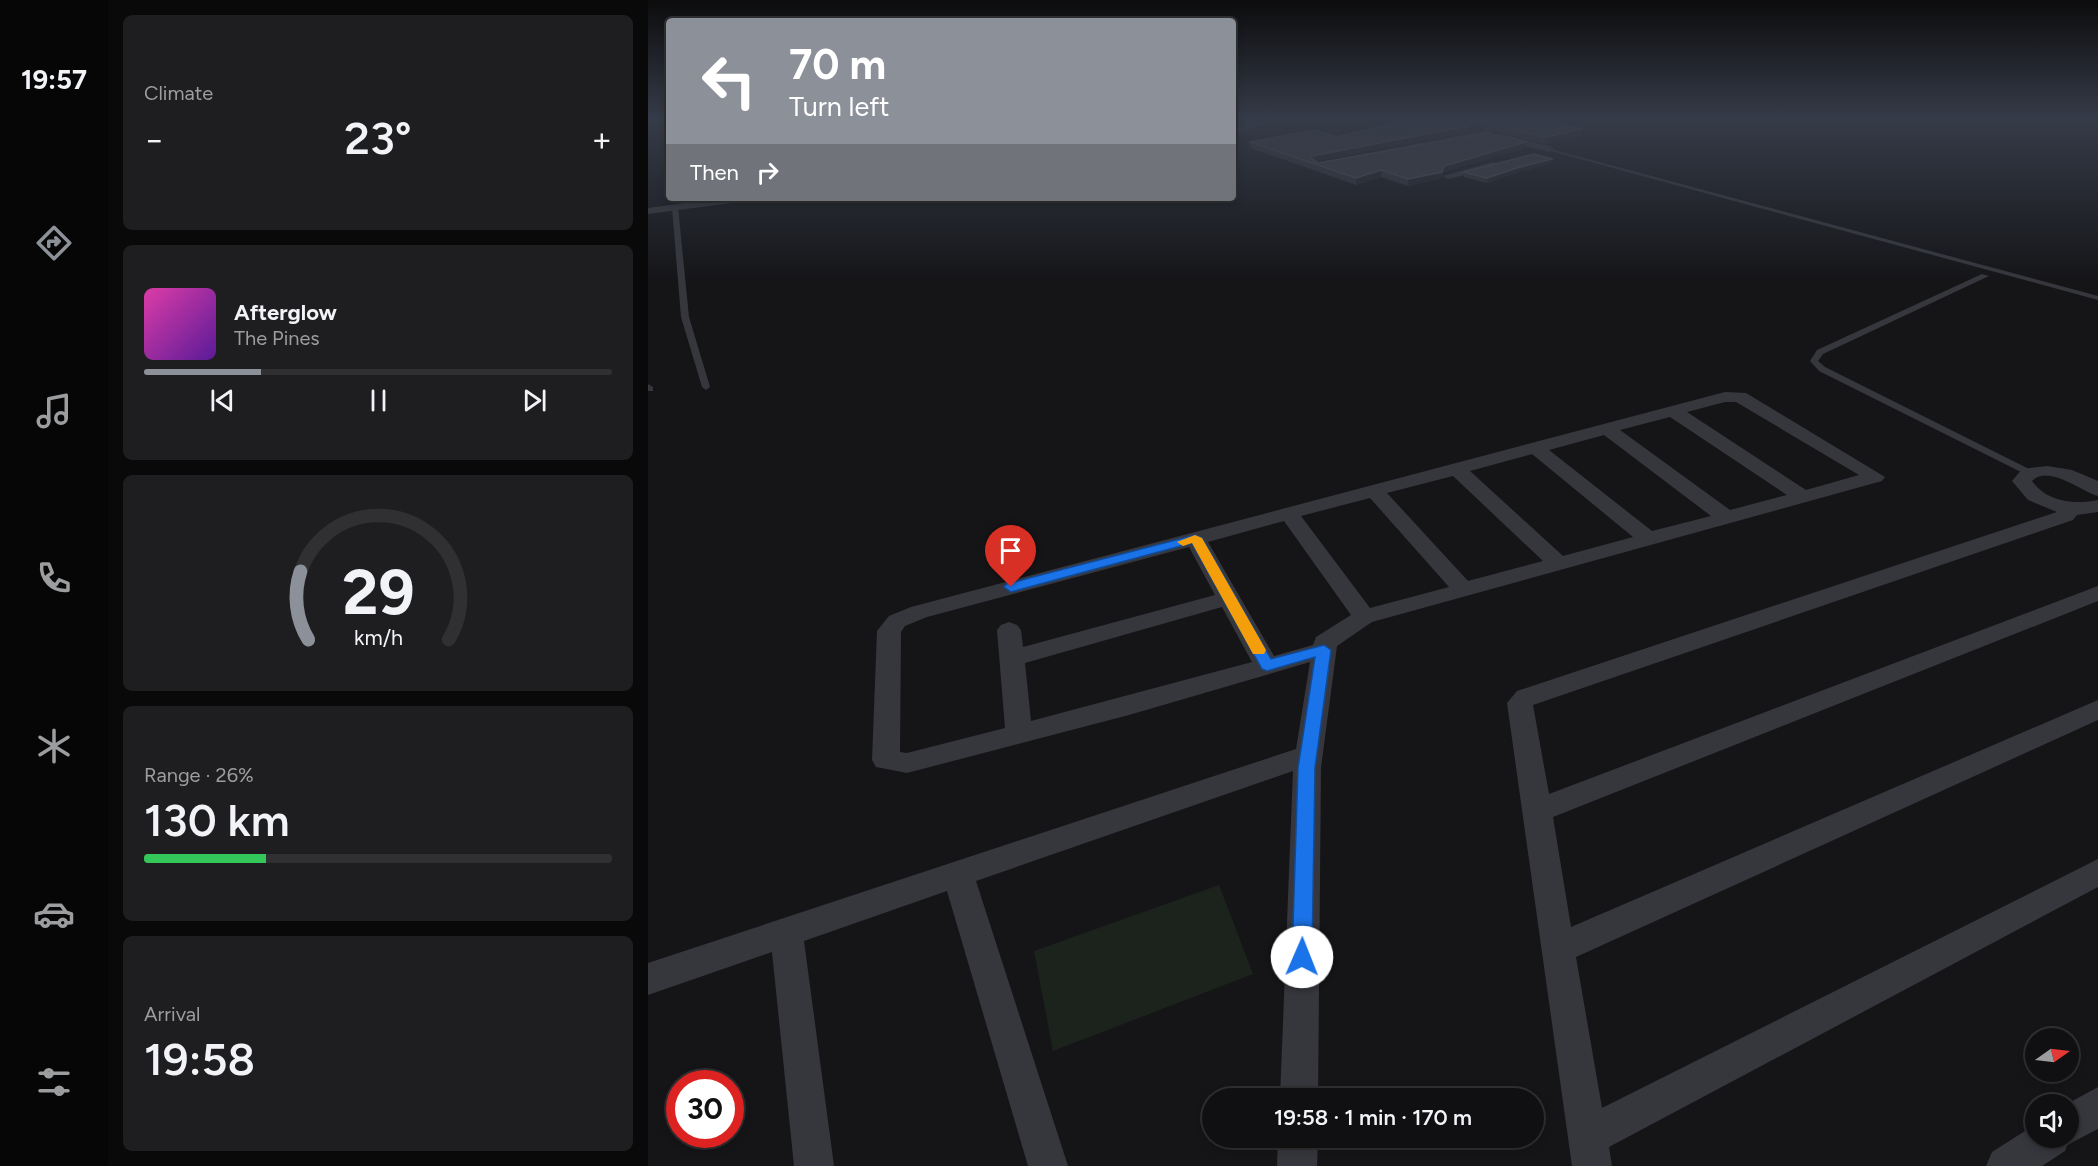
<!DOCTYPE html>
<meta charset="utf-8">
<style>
body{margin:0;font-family:Figtree,sans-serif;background:#1e1e20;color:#f1f3f6;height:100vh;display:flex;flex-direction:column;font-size:22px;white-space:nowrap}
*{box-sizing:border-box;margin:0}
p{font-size:20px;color:#9c9d9f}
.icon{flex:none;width:33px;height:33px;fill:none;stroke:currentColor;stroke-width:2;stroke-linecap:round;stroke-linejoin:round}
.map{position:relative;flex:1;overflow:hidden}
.sheet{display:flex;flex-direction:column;gap:15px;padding:15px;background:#09090a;width:540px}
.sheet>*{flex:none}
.hud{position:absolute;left:18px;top:18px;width:570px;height:183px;border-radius:6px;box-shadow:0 3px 9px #0003,0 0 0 2px #303032;background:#8c9099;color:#fff;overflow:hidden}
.needle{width:39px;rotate:76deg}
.fabs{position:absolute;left:1377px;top:1028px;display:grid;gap:12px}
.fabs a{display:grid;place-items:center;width:54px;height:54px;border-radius:50%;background:#101012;box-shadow:0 3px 9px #0003,0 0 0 2px #303032;font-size:30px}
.speed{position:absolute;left:18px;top:1070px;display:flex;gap:12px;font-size:30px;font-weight:700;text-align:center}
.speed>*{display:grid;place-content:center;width:78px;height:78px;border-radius:50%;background:#101012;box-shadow:0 3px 9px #0003,0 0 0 2px #303032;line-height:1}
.speed .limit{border:9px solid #d22;background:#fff;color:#111}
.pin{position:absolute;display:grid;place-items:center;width:51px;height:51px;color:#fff;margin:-62px -26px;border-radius:50% 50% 50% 0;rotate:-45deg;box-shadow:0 0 6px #0007}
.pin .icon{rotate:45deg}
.me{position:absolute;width:66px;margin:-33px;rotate:1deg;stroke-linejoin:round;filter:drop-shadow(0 0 4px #0008)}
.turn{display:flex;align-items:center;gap:21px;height:126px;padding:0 24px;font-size:27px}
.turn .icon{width:78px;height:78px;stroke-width:2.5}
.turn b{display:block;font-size:42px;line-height:51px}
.then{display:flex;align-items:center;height:57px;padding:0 24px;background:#0003;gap:12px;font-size:22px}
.big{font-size:45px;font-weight:600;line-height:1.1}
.sheet .card{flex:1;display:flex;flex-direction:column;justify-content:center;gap:9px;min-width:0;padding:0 21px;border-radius:9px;background:#1e1e20}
.sheet .dial{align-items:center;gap:0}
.dial svg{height:156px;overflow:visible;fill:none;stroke:#303032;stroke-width:7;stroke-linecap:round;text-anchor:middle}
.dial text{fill:#f1f3f6;stroke:none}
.song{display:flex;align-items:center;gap:18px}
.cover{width:72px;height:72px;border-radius:9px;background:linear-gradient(135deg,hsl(320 70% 55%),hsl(270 70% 35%))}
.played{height:6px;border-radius:3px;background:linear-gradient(90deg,#8c9099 25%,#303032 25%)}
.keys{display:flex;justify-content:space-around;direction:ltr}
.heat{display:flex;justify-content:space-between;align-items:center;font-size:33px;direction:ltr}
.charge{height:9px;border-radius:4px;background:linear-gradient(90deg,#34c759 26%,#303032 0)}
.trip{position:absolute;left:554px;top:1088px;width:342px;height:60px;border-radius:30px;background:#101012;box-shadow:0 3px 9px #0003,0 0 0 2px #303032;font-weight:600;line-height:60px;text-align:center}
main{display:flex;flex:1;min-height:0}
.menu{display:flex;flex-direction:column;width:108px;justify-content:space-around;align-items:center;background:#060607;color:#9c9d9f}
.menu .icon{width:42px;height:42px}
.menu .active{color:#8c9099}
.menu b{font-size:27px;color:#f1f3f6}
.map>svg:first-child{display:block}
</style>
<main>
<nav class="menu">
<b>19:57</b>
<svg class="icon active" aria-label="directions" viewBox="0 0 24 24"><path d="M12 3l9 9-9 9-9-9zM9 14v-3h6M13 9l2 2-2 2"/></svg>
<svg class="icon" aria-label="music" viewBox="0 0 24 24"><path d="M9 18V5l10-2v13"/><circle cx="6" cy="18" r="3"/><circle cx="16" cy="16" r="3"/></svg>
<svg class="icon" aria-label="phone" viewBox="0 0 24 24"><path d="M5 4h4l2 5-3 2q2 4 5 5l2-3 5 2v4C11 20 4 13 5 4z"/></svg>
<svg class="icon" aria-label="climate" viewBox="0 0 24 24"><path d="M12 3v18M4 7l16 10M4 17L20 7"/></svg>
<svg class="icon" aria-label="car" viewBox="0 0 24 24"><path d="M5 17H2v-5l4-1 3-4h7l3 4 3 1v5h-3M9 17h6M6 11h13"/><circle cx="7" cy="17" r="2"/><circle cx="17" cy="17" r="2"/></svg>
<svg class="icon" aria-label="filters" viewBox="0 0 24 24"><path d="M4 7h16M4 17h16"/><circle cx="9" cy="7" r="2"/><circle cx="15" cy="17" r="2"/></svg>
</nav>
<section class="sheet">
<div class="card"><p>Climate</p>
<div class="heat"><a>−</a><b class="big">23°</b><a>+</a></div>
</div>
<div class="card">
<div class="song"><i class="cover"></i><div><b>Afterglow</b><p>The Pines</p></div></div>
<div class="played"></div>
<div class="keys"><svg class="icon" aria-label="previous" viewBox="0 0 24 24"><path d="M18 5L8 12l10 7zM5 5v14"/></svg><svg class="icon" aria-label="pause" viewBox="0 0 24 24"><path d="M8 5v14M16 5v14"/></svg><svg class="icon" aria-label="next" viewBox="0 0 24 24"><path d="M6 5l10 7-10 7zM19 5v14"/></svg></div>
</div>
<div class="card dial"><svg viewBox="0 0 100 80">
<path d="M14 69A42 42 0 1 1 86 69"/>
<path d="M14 69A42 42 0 0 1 10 34" stroke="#8c9099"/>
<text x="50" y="56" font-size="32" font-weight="700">29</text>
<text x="50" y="72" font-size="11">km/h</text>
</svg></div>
<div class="card"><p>Range · 26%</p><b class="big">130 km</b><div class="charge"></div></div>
<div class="card"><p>Arrival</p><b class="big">19:58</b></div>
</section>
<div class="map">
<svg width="1450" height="1166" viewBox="0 0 1450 1166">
<rect width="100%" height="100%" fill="#151518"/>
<!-- green -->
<path fill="#1b231c" d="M571,885L605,974L405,1051L386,951Z"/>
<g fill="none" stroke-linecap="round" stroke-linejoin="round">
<!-- lane -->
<g fill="#36373d" fill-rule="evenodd">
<path d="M899,148L1450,296V300L899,150Z"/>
<path d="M27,205L30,207L41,317L62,387L58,390L54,387L33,317L24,207Z"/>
<path d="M1334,274L1341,276L1175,354L1170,361L1177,367L1385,471V475L1381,476L1171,371L1162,361L1169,350Z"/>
<path d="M0,384L5,387V391H0Z"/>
</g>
<!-- street -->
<g fill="#36373d" fill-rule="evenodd">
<path d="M620,119H633L585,135V129Z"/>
<path d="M840,130L843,131V135L673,166L668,163Z"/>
<path d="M851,133L904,147L906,149L901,152L848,138V134Z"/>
<path d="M845,162L850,165L849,167L800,179L795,176Z"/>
<path d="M74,198H104L99,201L0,214V208Z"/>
<path d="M1077,392L1098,393L1237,477L1234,481L724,622L689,646L673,768L670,1098H632L645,771L328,881L420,1166H380L299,891L156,941L186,1166H146L124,952L0,995V963L648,749L662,662L481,715L259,773L228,767L224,760L229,631L241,616L263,607ZM1077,402H1088L1211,475L1158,490L1039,412ZM1022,417L1139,495L1082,510L972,430ZM956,435L1063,516L1004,531L901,450ZM884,454L985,537L915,556L822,471ZM805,476L895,561L820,581L739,493ZM722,498L801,587L722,608L653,516ZM636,521L703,615L668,637L665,645L626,656L560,542ZM541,547L567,595L375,647L373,630L369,625L361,622L353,625L349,630L357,728L259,753L252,752L253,632L257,626L279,617ZM574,607L604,662L383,721L377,663Z"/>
<path d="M1399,466L1424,470L1450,481V496C1434,492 1400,464 1384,481C1399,502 1427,505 1450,500V512L1429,515L1425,520L885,705L901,794L1450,586V601L905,817L923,927L1450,700V720L928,957L954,1108L1450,859V887L961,1147L964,1166H924L859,703L869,691L1409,512L1380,500L1364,481L1374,469Z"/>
<path d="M1450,1087V1129L1419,1145L1417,1151L1394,1166H1338L1344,1152L1388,1124V1137H1420L1419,1104Z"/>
<path d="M630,1137H670L669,1166H629Z"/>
</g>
</g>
<!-- wall -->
<g fill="#313136">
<path d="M800,119H893L933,136L896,144Z"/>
<path d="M819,132L667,161L670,163L878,148L795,172L794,178L760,186L733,177L708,185L603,148L602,142Z"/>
<path d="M904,159V163L871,172L839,183L816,177V172Z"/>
</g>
<!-- shaded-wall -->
<g fill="#202024">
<path d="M819,126V132L665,162L663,158L664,156Z"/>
<path d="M934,129L933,136L896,144L897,137Z"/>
<path d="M878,142V148L795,172L794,178L760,186V179L796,166Z"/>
<path d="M904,159V163L871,172L839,183V178L872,167Z"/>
<path d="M733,170V177L708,185V178Z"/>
</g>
<!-- building -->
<g fill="#3d3e44" stroke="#4e4f56" stroke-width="1.5">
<path d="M762,119H798L819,126L664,156L663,158L670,163L840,133L878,142L796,166L794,172L760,179L733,170L708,178L602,142L667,130L690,137Z"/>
<path d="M825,119H893L934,129L897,137Z"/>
<path d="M886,154L904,159L872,167L839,178L816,172Z"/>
</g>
<!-- sky -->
<linearGradient id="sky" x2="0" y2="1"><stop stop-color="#0c0c0d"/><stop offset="0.42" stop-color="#353b48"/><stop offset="1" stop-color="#353b48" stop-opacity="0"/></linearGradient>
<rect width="1450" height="282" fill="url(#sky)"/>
<!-- route -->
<path fill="#1a73e8" stroke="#114b97" stroke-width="1.5" d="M547,535L554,538L623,659L676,645L683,650L667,768L664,957L661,963L654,966L647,963L644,957L650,768L667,657L619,671L614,669L544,543L363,592L356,587L358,584Z"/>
<!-- slow -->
<path fill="#f59e0b" d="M547,535L554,538L618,650L616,654H605L544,543L535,546L529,542Z"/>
</svg>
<div class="fabs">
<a><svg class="needle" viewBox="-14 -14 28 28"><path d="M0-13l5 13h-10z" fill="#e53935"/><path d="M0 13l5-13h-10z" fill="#9c9d9f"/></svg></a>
<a><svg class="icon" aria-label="sound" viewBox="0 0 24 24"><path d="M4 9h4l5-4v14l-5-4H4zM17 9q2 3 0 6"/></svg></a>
</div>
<div class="speed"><div class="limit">30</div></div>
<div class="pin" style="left:363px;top:587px;background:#d93025"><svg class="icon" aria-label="arrive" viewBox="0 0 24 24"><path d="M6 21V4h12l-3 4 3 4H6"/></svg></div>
<svg class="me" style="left:654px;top:957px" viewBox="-20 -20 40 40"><circle r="19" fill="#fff"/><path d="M0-13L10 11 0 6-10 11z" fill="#1a73e8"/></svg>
<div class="trip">19:58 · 1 min · 170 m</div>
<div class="hud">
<div class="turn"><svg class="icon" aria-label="left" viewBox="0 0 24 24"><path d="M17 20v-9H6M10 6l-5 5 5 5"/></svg><div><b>70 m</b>Turn left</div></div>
<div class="then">Then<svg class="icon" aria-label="right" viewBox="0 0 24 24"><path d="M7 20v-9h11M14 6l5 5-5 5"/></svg></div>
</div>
</div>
</main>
